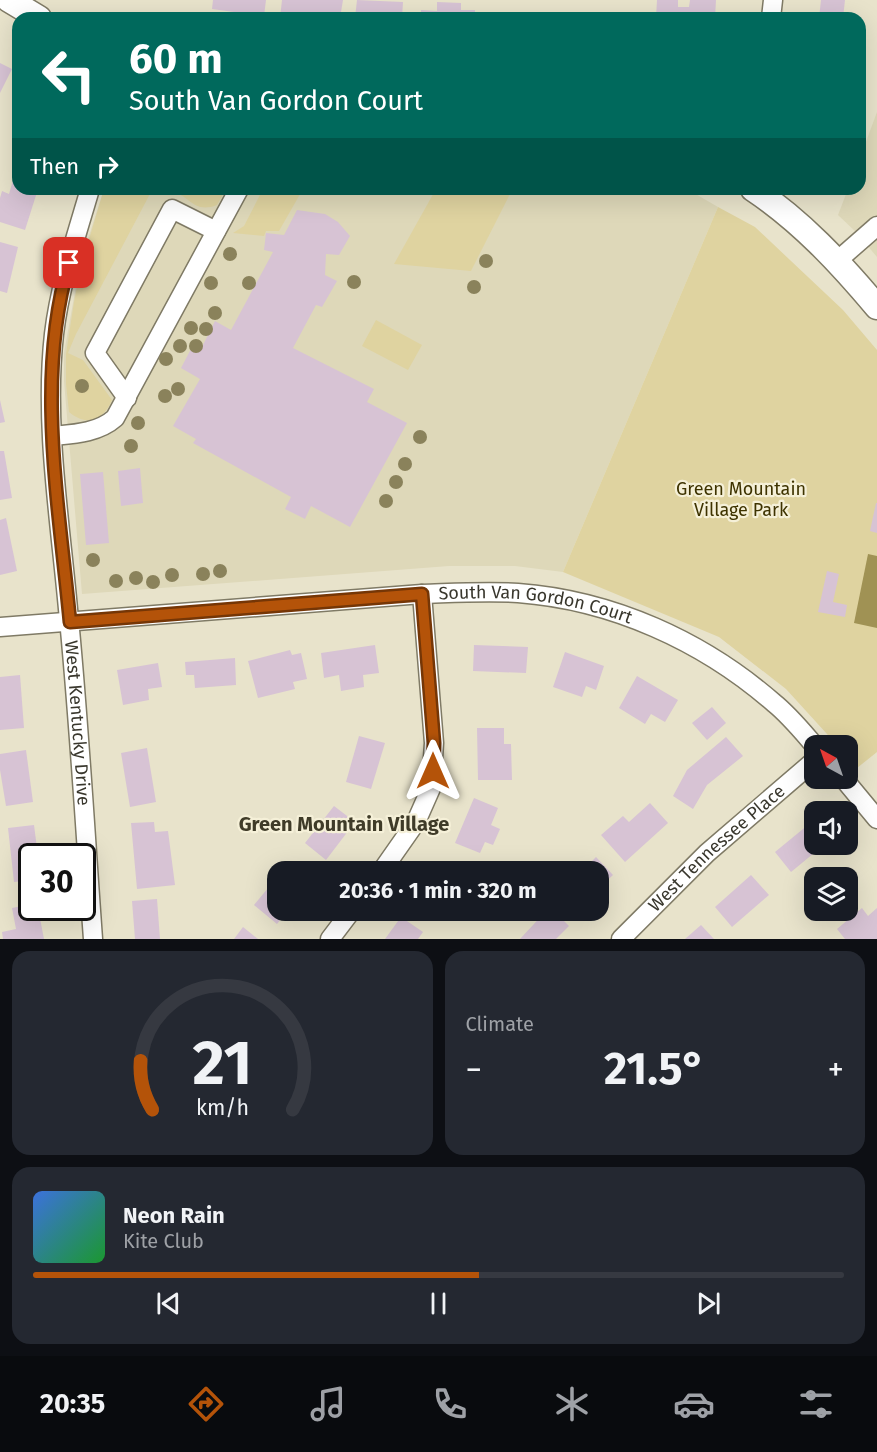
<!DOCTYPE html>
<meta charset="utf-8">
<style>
body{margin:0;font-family:"Fira Sans",sans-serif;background:#242831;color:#f1f3f6;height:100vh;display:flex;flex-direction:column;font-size:22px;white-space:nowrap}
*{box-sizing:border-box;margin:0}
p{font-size:20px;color:#9ea1a6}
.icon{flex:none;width:33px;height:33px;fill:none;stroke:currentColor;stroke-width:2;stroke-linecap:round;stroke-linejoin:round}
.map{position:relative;height:939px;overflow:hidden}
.sheet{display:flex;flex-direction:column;gap:12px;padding:12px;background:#0d0f14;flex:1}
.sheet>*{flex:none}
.banner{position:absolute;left:12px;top:12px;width:854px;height:183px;border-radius:18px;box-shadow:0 6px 24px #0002;background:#00695c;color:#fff;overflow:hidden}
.needle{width:39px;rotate:320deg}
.buttons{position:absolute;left:804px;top:735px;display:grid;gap:12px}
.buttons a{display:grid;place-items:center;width:54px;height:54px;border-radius:12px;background:#171b24;box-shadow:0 6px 24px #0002;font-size:30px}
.speed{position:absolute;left:18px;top:843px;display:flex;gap:12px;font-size:30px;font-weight:700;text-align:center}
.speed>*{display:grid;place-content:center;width:78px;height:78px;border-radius:50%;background:#171b24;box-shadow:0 6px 24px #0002;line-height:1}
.speed .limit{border:3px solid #111;border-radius:9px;background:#fff;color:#111}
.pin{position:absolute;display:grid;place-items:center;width:51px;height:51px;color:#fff;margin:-26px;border-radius:12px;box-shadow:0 3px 9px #0006}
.me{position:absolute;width:66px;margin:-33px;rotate:0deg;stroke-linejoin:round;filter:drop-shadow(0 0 4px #0008)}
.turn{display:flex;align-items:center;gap:21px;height:126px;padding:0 18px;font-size:27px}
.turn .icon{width:78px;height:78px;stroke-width:2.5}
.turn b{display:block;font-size:42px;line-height:51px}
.then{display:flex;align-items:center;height:57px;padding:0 18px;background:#0003;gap:12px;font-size:22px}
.big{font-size:45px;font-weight:700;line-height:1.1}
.sheet .card{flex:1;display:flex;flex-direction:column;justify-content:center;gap:9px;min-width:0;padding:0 21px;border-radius:18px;background:#242831}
.sheet .dial{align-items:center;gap:0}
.dial svg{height:156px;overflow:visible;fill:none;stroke:#363941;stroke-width:7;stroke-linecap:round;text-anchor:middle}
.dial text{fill:#f1f3f6;stroke:none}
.song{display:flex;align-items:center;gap:18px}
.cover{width:72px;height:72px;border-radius:9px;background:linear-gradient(135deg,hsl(220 70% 55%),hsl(130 70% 35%))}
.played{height:6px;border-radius:3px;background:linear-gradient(90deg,#b45309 55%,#363941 55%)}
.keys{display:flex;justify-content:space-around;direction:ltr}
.heat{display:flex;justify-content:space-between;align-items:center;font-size:33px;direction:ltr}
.sheet .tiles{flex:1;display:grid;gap:12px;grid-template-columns:1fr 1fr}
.card:last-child{grid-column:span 2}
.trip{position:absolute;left:267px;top:861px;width:342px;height:60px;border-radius:18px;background:#171b24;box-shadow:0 6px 24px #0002;font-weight:700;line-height:60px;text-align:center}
.tab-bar{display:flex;height:96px;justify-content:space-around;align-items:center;background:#090b0e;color:#9ea1a6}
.tab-bar .icon{width:42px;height:42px}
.tab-bar .current{color:#b45309}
.tab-bar b{font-size:27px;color:#f1f3f6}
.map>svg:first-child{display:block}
</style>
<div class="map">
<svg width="877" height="939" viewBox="0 0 877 939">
<rect width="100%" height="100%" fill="#e8e3cb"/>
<!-- built -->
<g fill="#ded8b9">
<path d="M877,112V257L856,232L838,215L848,189H860V158Z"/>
<path d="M104,189H687L718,207L563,572L515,566H449L82,594L64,381V353L80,264Z"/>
</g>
<!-- green -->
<g fill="#dfd3a0">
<path d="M104,189H226L217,205C193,214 191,196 171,191C166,189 157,192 151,192L76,334L68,353L83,360L112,400C103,421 87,427 69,412L66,384V354L74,302L82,263Z"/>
<path d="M263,189H303L279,231H266L264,236L233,233L244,226Z"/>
<path d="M436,189H476L511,192L471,271L394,264Z"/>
<path d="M718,207L755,227L843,310L877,350V752L857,768L848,757V746L837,745L786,689L719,637L563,572Z"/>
<path d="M376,320L422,345L408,370L362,346Z"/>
</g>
<!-- water -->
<path fill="#a09254" d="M868,554L877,556V628L854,623Z"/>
<!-- building -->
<g fill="#d7c3d4">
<path d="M213,0H266L264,16L212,9Z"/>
<path d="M282,0H343L340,18H280Z"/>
<path d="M357,0L403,2L402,18H355Z"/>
<path d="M657,0H678V7H689L690,0H716L715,18H656Z"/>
<path d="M821,0H845L843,18H819Z"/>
<path d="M437,2L461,3V10H475V18H421V10L437,11Z"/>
<path d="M491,13L522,17V18H491Z"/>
<path d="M0,63L12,69L0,93Z"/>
<path d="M16,170L18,171V189H38L25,230L0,222V198L2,191L9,194Z"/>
<path d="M297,210L325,214L338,222L350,236L339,255L326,254L325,275L337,281L322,307L316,305L293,348L374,389L367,402L407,423L350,527L311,506L305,519L285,509L291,497L193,443L196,439L173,426L200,379L181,368L192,347L200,351L215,321L231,330L273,252L264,250L266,233L284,235Z"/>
<path d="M0,242L18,247L7,293L0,291Z"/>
<path d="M0,400L5,422L0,423Z"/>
<path d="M0,451H4L12,498L0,500Z"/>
<path d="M140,468L143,503L121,506L118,471Z"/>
<path d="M103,472L109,543L86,545L80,474Z"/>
<path d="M876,503H877V533L870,531Z"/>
<path d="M6,518L17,571L0,575V520Z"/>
<path d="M827,571L839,574L833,602L847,605L845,617L818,612Z"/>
<path d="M375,645L379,673L363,675L364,687L341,691L339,675L324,678L321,653Z"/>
<path d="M474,645L528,647L526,673L473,671Z"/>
<path d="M290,650L292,655L301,653L307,679L293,682L295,689L258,698L248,661Z"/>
<path d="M565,652L604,666L596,690L586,686L582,697L553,687Z"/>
<path d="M235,658L236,685L195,688L194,675H186L185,662Z"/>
<path d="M158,663L162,687L148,689L149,700L123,705L117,670Z"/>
<path d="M20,675L24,728L0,730V677Z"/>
<path d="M637,676L678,700L665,722L651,714L645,724L619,708Z"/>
<path d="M712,707L726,723L707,740L692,723Z"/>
<path d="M477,728H504V744H511L512,780H478Z"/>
<path d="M359,736L385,743L371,789L346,782Z"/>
<path d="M726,737L743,756L707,785L693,809L673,796L687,770Z"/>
<path d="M147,748L156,802L130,807L121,753Z"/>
<path d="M26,750L33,802L6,806L0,770V754Z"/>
<path d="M474,798L498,808L491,825L500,829L493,845L485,842L480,853L455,843Z"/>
<path d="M650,803L668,823L625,862L601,835L623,816L629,822Z"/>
<path d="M334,806L355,822L326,860L305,843Z"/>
<path d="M814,820V844H825L791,872L775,852Z"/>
<path d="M154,822L155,832L168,831L175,885L137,889L131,823Z"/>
<path d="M34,825L38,856H32V880L14,882L8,828Z"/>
<path d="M596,857L613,875L598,889V872H567L576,862L584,869Z"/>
<path d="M443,861L455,872H435Z"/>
<path d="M288,862L300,872H281Z"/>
<path d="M751,875L769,895L732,927L715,907Z"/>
<path d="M278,876V910H288L277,924L254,905Z"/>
<path d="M157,899L160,939H135L132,901Z"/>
<path d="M32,904V908H38L44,939H3L2,932L16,929L12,908Z"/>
<path d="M862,908L868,916L877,908V939H845L837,929Z"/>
<path d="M429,910H451L442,921Z"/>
<path d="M547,910H553L569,926L556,939H520Z"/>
<path d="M401,917L423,932L418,939H385Z"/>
<path d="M701,925L714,939H685Z"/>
<path d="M243,927L258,939H234Z"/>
</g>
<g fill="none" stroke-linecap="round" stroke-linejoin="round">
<!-- minor casing -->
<g stroke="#7f7a65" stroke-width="21">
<g id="minor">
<path d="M771,18L773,0"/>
<path id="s1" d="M90,189C76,237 60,284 54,334C44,423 60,520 68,609C79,719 85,829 93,939"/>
<path d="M837,261L877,226"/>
<path d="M127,398L95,353L172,209L216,231"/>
<path d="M53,436C74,434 98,433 115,418L239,189"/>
<path id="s2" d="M0,627L422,594C454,593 486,591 518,593C612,600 703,641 774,703C789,715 802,731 815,746"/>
<path d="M843,778L877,819"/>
<path d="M381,872L416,822L431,788L434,743L422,594"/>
<path d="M330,939L352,910"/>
<path id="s3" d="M621,939L707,853L814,761"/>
</g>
</g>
<!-- major casing -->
<g stroke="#7f7a65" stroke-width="27">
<g id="major">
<path d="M9,0L39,18"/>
<path d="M753,189C801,221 840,263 877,307"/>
</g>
</g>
<!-- minor -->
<use href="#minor" stroke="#fff" stroke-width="18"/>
<!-- major -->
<use href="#major" stroke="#fff" stroke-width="24"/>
</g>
<!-- trees -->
<g fill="#8a825b">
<circle cx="230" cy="254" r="7"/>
<circle cx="486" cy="261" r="7"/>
<circle cx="354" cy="282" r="7"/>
<circle cx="211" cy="283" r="7"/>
<circle cx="249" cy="283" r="7"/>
<circle cx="474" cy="287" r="7"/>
<circle cx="215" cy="313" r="7"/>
<circle cx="191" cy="328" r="7"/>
<circle cx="206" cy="329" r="7"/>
<circle cx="180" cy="346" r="7"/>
<circle cx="196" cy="346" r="7"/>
<circle cx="166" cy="359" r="7"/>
<circle cx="82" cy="386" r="7"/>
<circle cx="178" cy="389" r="7"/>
<circle cx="165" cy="396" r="7"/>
<circle cx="138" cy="423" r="7"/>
<circle cx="420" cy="437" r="7"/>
<circle cx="131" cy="446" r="7"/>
<circle cx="405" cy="464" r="7"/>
<circle cx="396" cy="482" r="7"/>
<circle cx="386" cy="501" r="7"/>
<circle cx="93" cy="560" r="7"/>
<circle cx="220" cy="571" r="7"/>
<circle cx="203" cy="574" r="7"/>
<circle cx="172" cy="575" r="7"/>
<circle cx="136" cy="578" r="7"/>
<circle cx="116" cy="581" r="7"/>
<circle cx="153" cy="582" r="7"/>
</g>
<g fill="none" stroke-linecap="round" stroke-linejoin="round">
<!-- route casing -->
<g stroke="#753606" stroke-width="15">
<path id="route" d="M69,263C35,377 59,505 70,622L422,594L434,743L433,771"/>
</g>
<!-- route -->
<use href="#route" stroke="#b45309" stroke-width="10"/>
</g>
<g text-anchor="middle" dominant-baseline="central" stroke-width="4.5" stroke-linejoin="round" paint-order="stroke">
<!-- park labels -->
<g font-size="18" fill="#3e3300" stroke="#f5f0d8">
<text x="741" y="489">Green Mountain<tspan x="741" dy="21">Village Park</tspan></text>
</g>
<!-- street labels -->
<g font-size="18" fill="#39372d" stroke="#f5f0d8">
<text stroke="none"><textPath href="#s2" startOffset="538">South Van Gordon Court</textPath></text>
<text stroke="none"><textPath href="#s1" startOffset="540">West Kentucky Drive</textPath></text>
<text stroke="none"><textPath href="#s3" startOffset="132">West Tennessee Place</textPath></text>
</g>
<!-- neighbourhood labels -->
<g font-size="20" font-weight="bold" fill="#3f3b28" stroke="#f5f0d8">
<text x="344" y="824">Green Mountain Village</text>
</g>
</g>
</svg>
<div class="buttons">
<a><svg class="needle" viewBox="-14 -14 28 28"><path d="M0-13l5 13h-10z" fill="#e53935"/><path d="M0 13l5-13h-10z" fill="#9ea1a6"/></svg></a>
<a><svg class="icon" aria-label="sound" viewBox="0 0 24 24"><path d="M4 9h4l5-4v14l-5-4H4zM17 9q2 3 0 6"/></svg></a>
<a><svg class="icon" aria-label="layers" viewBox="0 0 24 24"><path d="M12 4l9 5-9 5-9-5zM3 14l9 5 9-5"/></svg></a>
</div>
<div class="speed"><div class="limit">30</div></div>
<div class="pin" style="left:69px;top:263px;background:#d93025"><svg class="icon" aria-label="arrive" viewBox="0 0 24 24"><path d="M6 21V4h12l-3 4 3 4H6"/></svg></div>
<svg class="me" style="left:433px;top:771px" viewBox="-20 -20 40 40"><path d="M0-17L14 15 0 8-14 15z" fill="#b45309" stroke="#fff" stroke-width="4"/></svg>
<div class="trip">20:36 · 1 min · 320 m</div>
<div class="banner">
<div class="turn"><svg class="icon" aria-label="left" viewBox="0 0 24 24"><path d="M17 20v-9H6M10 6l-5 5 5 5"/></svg><div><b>60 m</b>South Van Gordon Court</div></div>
<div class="then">Then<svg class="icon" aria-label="right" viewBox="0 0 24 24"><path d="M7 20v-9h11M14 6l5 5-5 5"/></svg></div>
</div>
</div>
<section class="sheet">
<div class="tiles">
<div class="card dial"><svg viewBox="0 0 100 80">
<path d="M14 69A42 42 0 1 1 86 69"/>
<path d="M14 69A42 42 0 0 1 8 44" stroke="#b45309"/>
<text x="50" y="56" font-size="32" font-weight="700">21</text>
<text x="50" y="72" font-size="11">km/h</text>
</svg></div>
<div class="card"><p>Climate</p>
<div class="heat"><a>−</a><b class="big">21.5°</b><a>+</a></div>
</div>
<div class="card">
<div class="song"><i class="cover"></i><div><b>Neon Rain</b><p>Kite Club</p></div></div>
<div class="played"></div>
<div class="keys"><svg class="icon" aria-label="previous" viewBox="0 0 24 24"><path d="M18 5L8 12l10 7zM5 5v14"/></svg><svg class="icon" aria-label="pause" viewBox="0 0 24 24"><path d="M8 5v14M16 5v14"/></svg><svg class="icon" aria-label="next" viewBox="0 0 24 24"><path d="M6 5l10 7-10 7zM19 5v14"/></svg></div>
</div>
</div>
</section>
<nav class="tab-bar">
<b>20:35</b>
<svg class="icon current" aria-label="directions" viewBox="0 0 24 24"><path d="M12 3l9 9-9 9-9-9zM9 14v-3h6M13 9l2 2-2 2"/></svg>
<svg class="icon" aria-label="music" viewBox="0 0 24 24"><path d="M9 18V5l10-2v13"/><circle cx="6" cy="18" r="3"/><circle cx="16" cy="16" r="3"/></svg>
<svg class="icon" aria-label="phone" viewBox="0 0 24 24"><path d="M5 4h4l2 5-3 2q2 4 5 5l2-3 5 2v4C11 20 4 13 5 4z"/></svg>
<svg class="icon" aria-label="climate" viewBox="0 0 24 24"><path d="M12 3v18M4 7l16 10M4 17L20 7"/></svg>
<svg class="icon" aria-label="car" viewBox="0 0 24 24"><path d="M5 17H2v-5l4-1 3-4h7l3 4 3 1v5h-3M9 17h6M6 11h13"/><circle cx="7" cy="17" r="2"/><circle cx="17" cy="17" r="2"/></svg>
<svg class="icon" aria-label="filters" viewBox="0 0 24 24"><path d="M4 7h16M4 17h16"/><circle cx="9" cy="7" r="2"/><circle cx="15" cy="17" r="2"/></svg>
</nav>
